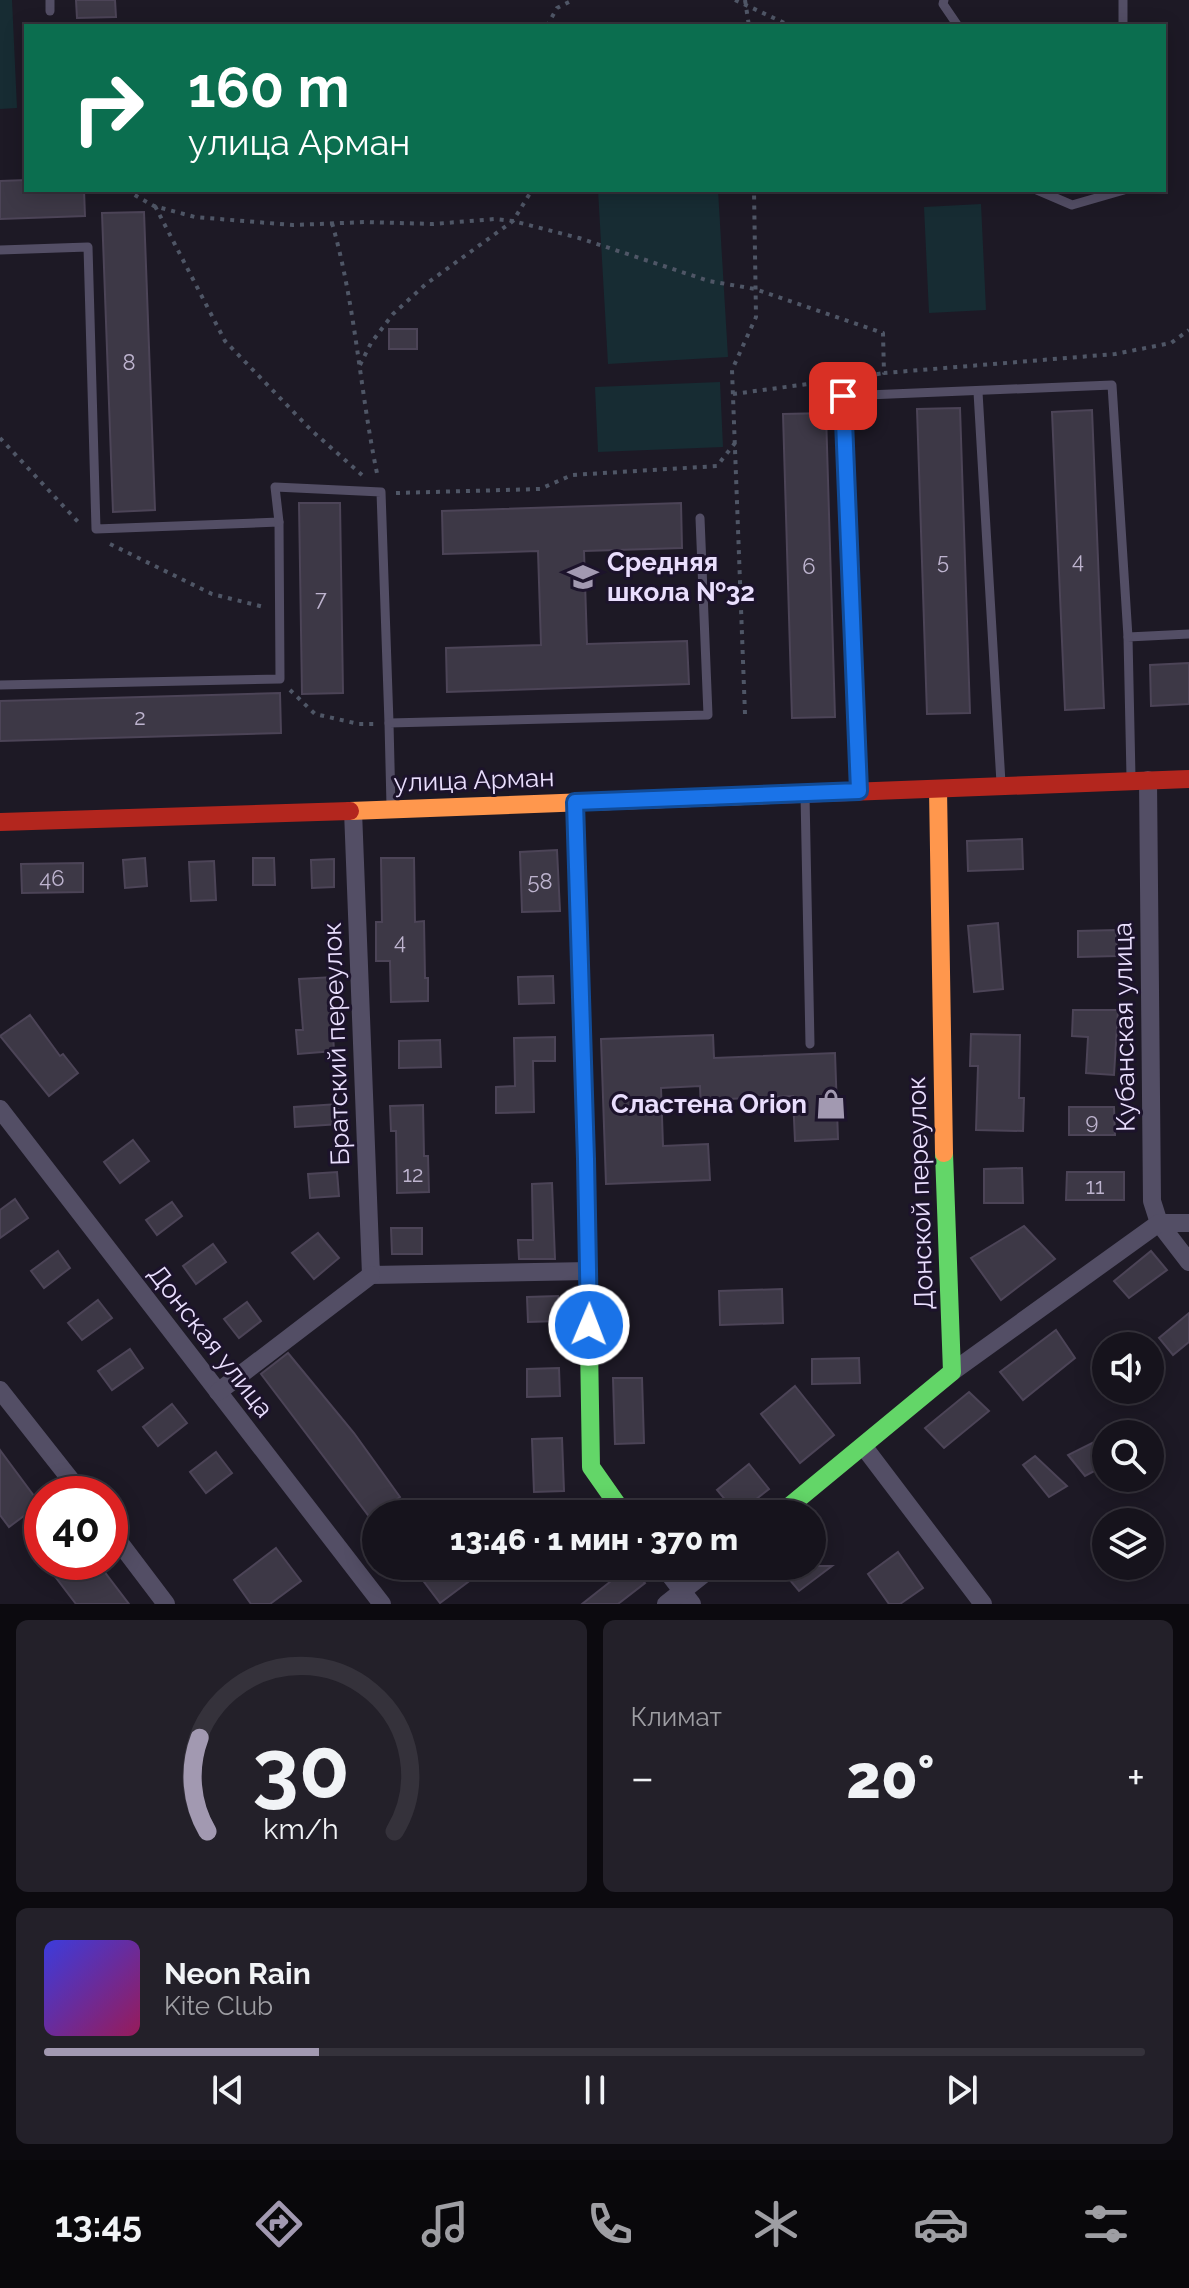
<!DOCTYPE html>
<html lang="ru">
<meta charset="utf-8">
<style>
body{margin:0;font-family:Raleway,sans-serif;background:#232029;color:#f1f3f6;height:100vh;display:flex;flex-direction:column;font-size:30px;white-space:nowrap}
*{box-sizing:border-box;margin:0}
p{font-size:26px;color:#9e9ea3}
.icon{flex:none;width:44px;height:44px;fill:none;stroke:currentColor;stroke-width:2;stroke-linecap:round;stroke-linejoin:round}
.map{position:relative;height:1604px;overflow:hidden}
.sheet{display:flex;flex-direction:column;gap:16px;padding:16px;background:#0c0a0f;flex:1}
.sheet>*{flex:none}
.hud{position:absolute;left:24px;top:24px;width:1142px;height:168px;border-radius:0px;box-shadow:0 4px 20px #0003,0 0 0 2px #35323b;background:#0b6e4f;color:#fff;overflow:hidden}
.fabs{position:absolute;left:1092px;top:1332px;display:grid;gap:16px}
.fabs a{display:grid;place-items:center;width:72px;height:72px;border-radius:50%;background:#16131c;box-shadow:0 4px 20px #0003,0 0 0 2px #35323b;font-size:40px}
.speed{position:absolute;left:24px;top:1476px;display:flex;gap:16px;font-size:40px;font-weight:700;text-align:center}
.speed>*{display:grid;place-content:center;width:104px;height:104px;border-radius:50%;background:#16131c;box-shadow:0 4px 20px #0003,0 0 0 2px #35323b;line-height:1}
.speed .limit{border:12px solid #d22;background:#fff;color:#111}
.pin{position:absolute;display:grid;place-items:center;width:68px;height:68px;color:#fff;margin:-34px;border-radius:16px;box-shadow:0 4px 12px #0006}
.me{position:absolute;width:88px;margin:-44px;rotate:1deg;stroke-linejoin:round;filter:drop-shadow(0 0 6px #0008)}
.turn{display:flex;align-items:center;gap:28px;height:168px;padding:0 32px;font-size:36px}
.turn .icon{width:104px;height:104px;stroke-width:2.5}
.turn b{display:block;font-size:56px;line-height:68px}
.big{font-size:60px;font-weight:800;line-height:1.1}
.sheet .tile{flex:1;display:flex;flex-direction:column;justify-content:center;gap:12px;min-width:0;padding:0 28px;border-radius:12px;background:#232029}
.sheet .dial{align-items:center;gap:0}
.dial svg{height:208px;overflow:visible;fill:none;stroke:#35323b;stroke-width:7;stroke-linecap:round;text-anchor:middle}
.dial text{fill:#f1f3f6;stroke:none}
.song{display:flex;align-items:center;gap:24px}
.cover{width:96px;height:96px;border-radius:12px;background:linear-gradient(135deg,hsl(240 70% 55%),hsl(330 70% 35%))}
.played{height:8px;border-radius:4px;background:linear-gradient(90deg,#a299b1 25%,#35323b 25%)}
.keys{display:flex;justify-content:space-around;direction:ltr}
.heat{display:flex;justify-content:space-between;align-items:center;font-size:44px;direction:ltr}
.sheet .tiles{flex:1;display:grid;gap:16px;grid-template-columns:1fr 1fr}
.tile:last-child{grid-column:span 2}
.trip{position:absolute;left:362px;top:1500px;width:464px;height:80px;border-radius:40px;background:#16131c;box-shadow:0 4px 20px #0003,0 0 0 2px #35323b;font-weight:800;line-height:80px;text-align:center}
.tabs{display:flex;height:128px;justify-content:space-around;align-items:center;background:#09080b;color:#9e9ea3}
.tabs .icon{width:56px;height:56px}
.tabs .on{color:#a299b1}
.tabs b{font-size:36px;color:#f1f3f6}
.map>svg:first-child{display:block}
</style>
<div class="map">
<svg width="1189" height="1604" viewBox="0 0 1189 1604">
<rect width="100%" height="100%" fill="#1d1925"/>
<!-- grass -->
<g fill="#172c33">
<path d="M0,0H12L17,108L0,109Z"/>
<path d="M598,190H718L728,357L608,364Z"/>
<path d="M981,204L986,310L929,313L924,207Z"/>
<path d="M720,382L723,447L598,452L595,387Z"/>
</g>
<!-- building -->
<g fill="#3d3846" stroke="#4c4457" stroke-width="2">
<path d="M76,0H115L116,17L77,18Z"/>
<path d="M26,180V190H84L85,216L0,219V181Z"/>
<path d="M144,212L155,510L113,512L102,213Z"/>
<rect x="389" y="329" width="28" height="20"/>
<path d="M960,408L970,713L927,714L917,409Z"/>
<path d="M1092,410L1104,708L1065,710L1052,412Z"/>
<path d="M826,413L835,717L792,718L783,414Z"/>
<path d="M299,503H340L343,693L302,694Z"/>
<path d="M681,503L682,548L584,551L587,644L687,641L689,684L447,692L446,648L541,645L538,551L443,554L442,511Z"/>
<path d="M1189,663V704L1151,706L1150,665Z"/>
<path d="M280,693L281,733L0,741V701Z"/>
<path d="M1022,839L1023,869L968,871L967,841Z"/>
<path d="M557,850L560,911L522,912L520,852Z"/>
<path d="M145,858L147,886L125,888L123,860Z"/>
<path d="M253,858H274L275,885H253Z"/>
<path d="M381,858H414L415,922L424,921L425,978H428V1001L391,1002L390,961H376V922H382Z"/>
<path d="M334,859V887L312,888L311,860Z"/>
<path d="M214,861L216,900L191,901L189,862Z"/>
<path d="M83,863V892L22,893L21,864Z"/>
<path d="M998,923L1003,989L974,992L968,926Z"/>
<path d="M1116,930L1117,956L1078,957V931Z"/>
<path d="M553,976L554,1003L519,1004L518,977Z"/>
<path d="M334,977L335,1000H331L334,1051L298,1054L296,1030H303L299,979Z"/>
<path d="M1073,1010H1118L1114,1075L1086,1073L1088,1037L1072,1036Z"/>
<path d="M30,1015L60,1056L63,1054L78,1073L49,1096L0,1036Z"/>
<path d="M971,1034L1020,1035L1019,1098H1024L1023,1131L976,1130L978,1066H970Z"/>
<path d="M713,1035L714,1058L835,1053L838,1139L795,1141L793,1096L728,1099L729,1112L701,1113L700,1086L661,1088L663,1146L708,1144L710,1180L606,1184L601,1039Z"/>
<path d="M555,1037V1061H533L534,1112L496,1113V1087L515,1086L514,1038Z"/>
<path d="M440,1040L441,1067L399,1068V1041Z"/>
<path d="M338,1104L340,1124L295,1127L294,1107Z"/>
<path d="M423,1105L424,1156H428L429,1192L397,1193L396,1131H391L390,1106Z"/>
<path d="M1069,1107H1114L1115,1135H1069Z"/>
<path d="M133,1140L149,1161L120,1183L104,1162Z"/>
<path d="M1022,1168L1023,1203H984V1169Z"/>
<path d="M337,1172L339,1196L310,1198L308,1174Z"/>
<path d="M1067,1172H1124V1200H1066Z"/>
<path d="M552,1183L555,1259H519L518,1240H533L532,1184Z"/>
<path d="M15,1199L28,1218L0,1238V1210Z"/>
<path d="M172,1202L182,1216L157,1235L146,1220Z"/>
<path d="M1024,1226L1055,1259L1001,1300L971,1258Z"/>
<path d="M391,1228H422V1254H392Z"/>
<path d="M318,1233L339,1258L314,1279L292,1253Z"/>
<path d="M213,1244L226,1262L196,1284L183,1266Z"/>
<path d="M58,1251L70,1268L44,1288L31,1271Z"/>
<path d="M1151,1251L1167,1270L1129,1298L1114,1281Z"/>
<path d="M782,1289L783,1323L720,1325L719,1291Z"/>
<path d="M558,1296L559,1321L528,1322L527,1297Z"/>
<path d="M98,1300L112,1318L82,1340L68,1323Z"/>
<path d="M247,1302L261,1321L239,1338L224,1319Z"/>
<path d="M1189,1313V1342L1173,1355L1159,1338Z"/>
<path d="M1056,1330L1075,1358L1023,1400L1000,1372Z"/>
<path d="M130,1349L143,1368L112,1390L98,1371Z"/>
<path d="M288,1353L354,1433L400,1497L371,1519L261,1374Z"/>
<path d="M859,1358L860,1383L812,1384V1359Z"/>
<path d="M559,1368L560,1396L527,1397V1369Z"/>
<path d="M613,1378H642L644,1443L615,1444Z"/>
<path d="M795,1386L834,1435L800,1463L761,1414Z"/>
<path d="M969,1392L989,1411L944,1448L925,1428Z"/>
<path d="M172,1404L187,1423L158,1446L143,1427Z"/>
<path d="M1106,1436V1465L1085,1476L1068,1455Z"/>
<path d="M562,1438L564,1491L534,1492L532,1439Z"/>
<path d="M0,1450L40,1504L9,1527L0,1515Z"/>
<path d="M216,1452L232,1473L206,1493L190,1472Z"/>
<path d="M1035,1456L1067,1486L1049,1497L1023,1465Z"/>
<path d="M749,1464L769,1489L737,1514L717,1490Z"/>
<path d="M276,1548L301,1581L270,1604H251L234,1580Z"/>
<path d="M898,1552L923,1588L900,1604H889L868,1574Z"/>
<path d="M44,1562H97L129,1604H76Z"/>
<path d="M412,1566H462L472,1579L440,1603Z"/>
<path d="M630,1566L645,1583L618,1604H582Z"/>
<path d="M778,1566H832L799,1591Z"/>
</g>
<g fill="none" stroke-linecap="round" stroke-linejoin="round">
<!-- path -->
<g stroke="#4f5666" stroke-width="4" stroke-dasharray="4 6" stroke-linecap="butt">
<path d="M735,0L791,26"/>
<path d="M745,0L749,26"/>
<path d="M547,26L557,8L573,0"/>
<path d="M126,190L154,206L195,217L293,225L365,222L433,224L495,219L513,221L579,238L709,281L755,289L883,333L884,373L1115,354L1171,343L1189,330"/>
<path d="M155,206L225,341L311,430L362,475"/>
<path d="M332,223C356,306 360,394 378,478"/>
<path d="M360,365L371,343L393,314L426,284L513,221L532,190"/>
<path d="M847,379L884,373"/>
<path d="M733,394L838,380"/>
<path d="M0,438L80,524"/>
<path d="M396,493L540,489L572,475L717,466L735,443"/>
<path d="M110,544L212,594L264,607"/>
<path d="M290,690L315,714L359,724H374"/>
<path d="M745,714L732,370L756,317L754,190"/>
</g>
<!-- lane -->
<g stroke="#534e65" stroke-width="9">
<path d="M50,0V11"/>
<path d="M944,0L943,4L958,26"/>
<path d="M1123,26V0"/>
<path d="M1037,190L1072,205L1124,190"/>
<path d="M0,250L88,247L96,529L279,522L280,679L0,685"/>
<path d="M978,392L1001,783"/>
<path d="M279,522L275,487L381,492L389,723"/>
<path d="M1131,777L1128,637L1189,634"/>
<path d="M859,790L843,396L1112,385L1128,637"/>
<path d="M805,795L810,1044"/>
<path d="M391,806L389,723L708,715L700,518"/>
</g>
<!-- street -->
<g stroke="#534e65" stroke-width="18">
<path d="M1148,780L1152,1201L1159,1223L1189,1262"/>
<path d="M353,811L371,1275L589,1271"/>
<path d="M0,1109L382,1604"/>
<path d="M952,1372L1159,1223H1189"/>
<path d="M0,1390L82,1494"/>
<path d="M218,1392L371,1275"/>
<path d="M864,1447L983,1604"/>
<path d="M110,1530L166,1604"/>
<path d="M663,1566L692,1604"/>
<path d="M666,1604L714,1566"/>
</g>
<!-- fast -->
<g stroke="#63d668" stroke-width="18">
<path d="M586,1159L591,1467L624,1514"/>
<path d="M780,1514L952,1372L944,1153"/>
</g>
<!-- slow -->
<g stroke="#ff974d" stroke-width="18">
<path d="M938,789L944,1153"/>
<path d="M350,811L771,795"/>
</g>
<!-- jam -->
<g stroke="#b3261e" stroke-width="18">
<path d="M771,795L1189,779"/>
<path d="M575,802L586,1159"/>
<path d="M0,822L350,811"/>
</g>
</g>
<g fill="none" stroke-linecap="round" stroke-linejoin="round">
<!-- route casing -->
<g stroke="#114b97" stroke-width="20">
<path id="route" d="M589,1325L586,1159L575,802L859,791L843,396"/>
</g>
<!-- route -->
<use href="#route" stroke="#1a73e8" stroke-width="14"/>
</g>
<!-- icons -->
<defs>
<g id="school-bare" transform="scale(2.4)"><path d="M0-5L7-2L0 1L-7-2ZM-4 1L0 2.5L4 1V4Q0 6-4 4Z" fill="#a299b1" stroke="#1c132b" stroke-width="2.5" paint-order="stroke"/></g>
<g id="shop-bare" transform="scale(2.4)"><path d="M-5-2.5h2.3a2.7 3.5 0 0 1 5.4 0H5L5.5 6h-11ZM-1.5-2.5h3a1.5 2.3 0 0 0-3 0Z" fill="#a299b1" stroke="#1c132b" stroke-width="2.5" paint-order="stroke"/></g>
</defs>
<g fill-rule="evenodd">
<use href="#school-bare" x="583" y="577"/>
<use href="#shop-bare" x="831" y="1104"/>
</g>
<g text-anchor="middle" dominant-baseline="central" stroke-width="6" stroke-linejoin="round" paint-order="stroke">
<!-- number labels -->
<g font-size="22" fill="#beb4cf">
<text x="129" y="362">8</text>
<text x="1078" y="560">4</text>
<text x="943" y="561">5</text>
<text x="809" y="566">6</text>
<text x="321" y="598">7</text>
<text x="140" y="717">2</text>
<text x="52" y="878">46</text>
<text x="540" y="881">58</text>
<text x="400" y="941">4</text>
<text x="1092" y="1121">9</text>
<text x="413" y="1174">12</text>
<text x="1095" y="1186">11</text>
</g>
<!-- poi labels -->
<g font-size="26" font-weight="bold" fill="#e9defd" stroke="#1c132b" text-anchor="start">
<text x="607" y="562">Средняя<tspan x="607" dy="30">школа №32</tspan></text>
<text x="807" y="1104" text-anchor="end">Сластена Orion</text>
</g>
<!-- street labels -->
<g font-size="26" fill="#e9defd" stroke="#1c132b">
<text transform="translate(474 780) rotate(-2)">улица Арман</text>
<text transform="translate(1124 1027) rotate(-91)">Кубанская улица</text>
<text transform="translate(336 1044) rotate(-92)">Братский переулок</text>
<text transform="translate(920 1193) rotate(-92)">Донской переулок</text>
<text transform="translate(211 1341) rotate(52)">Донская улица</text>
</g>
</g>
</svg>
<div class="fabs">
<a><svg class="icon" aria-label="sound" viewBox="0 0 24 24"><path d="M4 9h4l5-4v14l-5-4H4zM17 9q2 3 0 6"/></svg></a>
<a><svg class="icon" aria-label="search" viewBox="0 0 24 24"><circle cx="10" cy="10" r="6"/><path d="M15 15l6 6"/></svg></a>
<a><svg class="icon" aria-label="layers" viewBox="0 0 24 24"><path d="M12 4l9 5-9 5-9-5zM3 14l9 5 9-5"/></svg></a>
</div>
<div class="speed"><div class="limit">40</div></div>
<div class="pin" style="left:843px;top:396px;background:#d93025"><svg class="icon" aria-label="arrive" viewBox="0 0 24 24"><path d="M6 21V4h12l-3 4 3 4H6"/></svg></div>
<svg class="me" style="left:589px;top:1325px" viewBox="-20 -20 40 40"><circle r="17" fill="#1a73e8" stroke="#fff" stroke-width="3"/><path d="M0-11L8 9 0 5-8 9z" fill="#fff"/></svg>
<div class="trip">13:46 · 1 мин · 370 m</div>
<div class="hud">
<div class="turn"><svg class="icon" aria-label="right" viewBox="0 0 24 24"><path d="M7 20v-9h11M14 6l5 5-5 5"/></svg><div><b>160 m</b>улица Арман</div></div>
</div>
</div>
<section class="sheet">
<div class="tiles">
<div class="tile dial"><svg viewBox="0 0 100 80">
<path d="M14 69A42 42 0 1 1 86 69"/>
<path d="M14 69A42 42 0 0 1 11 33" stroke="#a299b1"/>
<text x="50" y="56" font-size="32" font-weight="700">30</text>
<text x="50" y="72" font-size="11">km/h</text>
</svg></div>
<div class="tile"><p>Климат</p>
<div class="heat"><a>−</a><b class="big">20°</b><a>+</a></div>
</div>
<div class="tile">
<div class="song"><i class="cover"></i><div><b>Neon Rain</b><p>Kite Club</p></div></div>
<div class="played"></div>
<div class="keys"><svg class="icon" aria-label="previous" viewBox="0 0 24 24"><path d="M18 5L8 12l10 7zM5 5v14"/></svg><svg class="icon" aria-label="pause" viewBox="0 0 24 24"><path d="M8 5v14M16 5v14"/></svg><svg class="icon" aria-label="next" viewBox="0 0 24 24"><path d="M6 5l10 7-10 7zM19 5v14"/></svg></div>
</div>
</div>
</section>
<nav class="tabs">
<b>13:45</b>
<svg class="icon on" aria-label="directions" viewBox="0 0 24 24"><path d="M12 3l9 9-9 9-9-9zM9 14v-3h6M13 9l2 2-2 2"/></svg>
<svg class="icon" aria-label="music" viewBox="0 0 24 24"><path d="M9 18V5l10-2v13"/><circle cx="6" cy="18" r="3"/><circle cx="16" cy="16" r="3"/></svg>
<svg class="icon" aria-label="phone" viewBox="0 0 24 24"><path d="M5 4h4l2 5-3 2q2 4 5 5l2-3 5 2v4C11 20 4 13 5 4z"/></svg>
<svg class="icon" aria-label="climate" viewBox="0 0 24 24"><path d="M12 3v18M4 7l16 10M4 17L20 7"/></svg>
<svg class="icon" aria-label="car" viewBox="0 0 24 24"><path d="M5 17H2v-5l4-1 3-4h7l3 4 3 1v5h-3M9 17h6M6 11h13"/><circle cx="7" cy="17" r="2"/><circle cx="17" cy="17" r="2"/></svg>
<svg class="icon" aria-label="filters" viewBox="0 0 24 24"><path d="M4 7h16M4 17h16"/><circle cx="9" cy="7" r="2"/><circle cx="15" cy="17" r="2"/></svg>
</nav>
